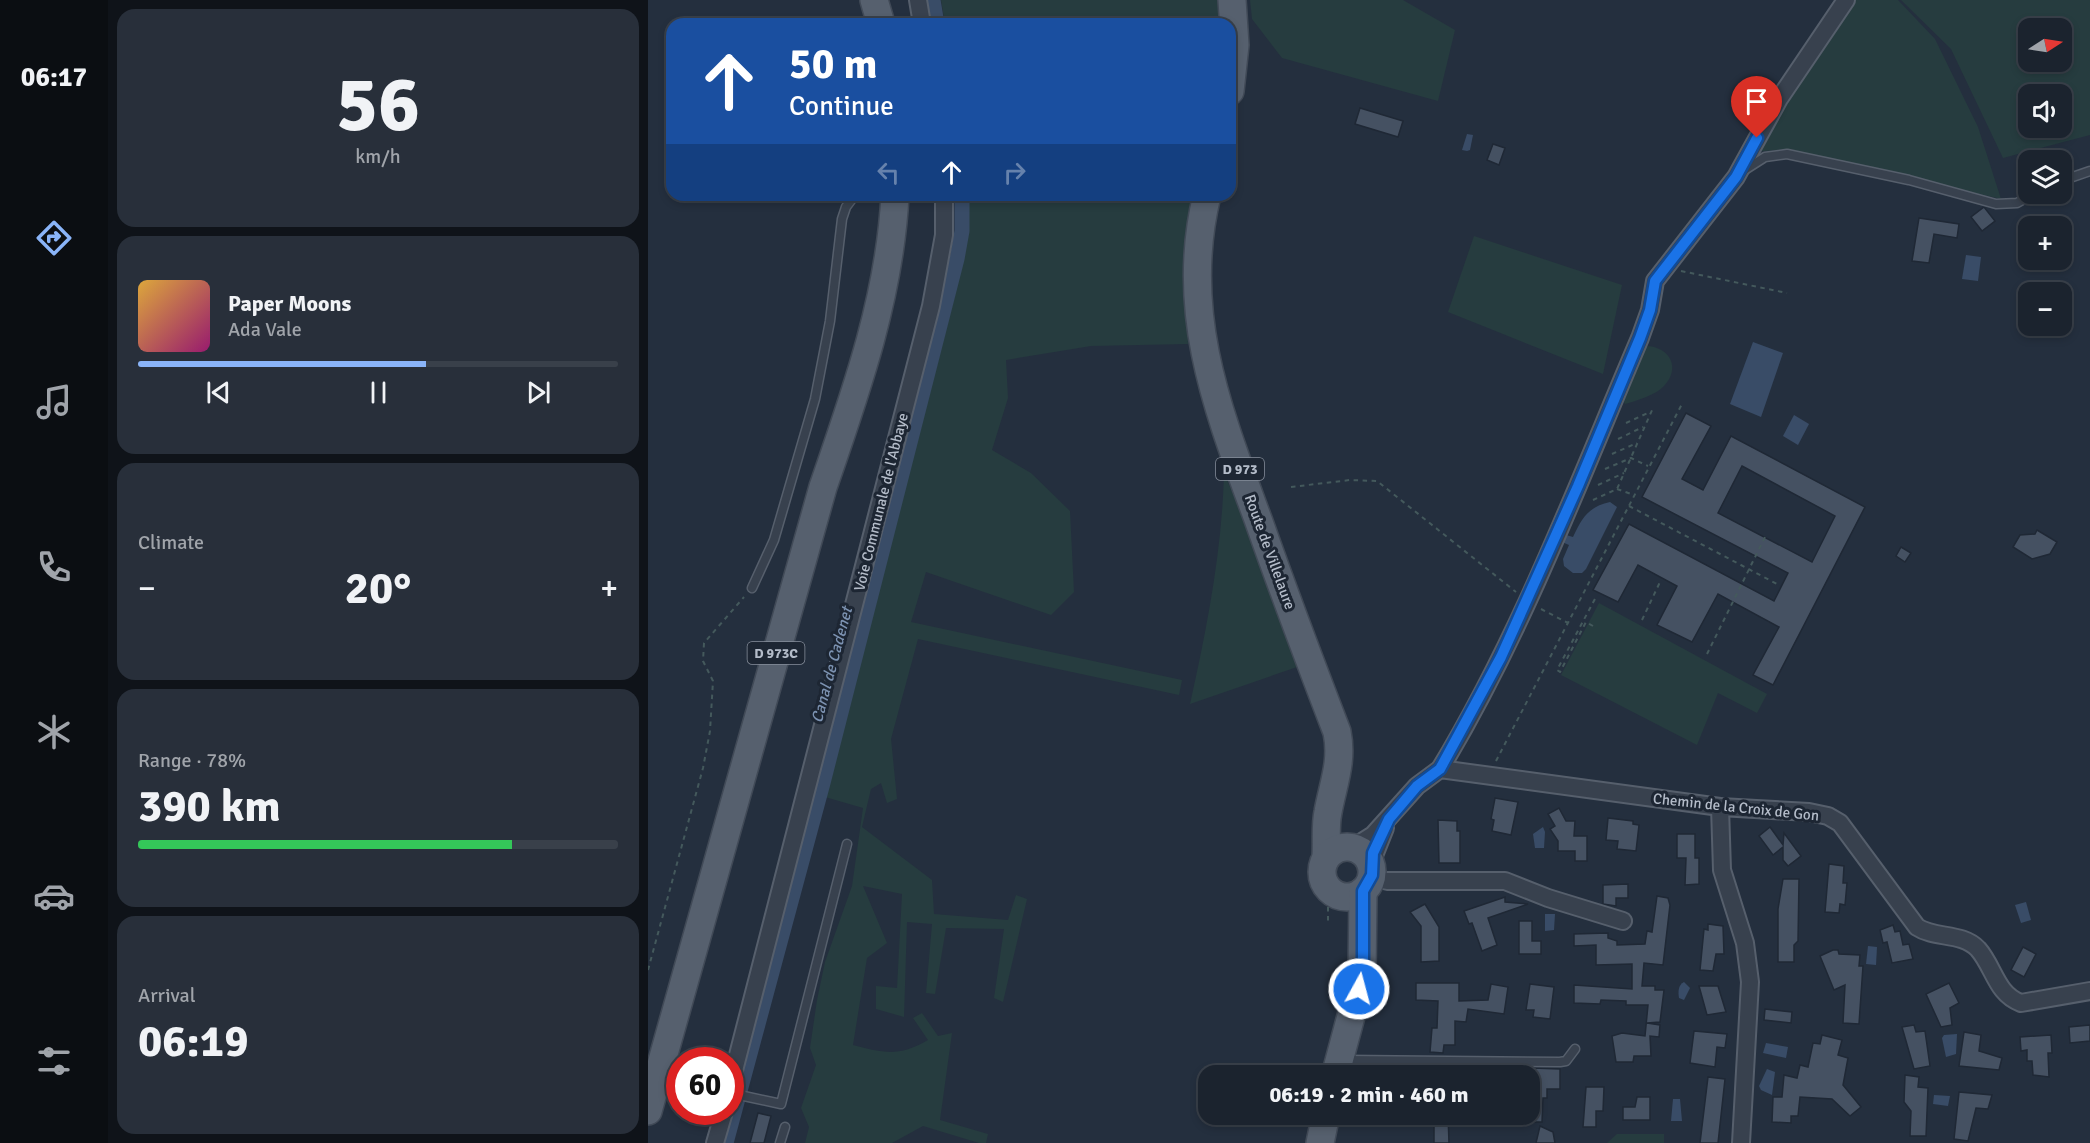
<!DOCTYPE html>
<meta charset="utf-8">
<style>
body{margin:0;font-family:Signika,sans-serif;background:#282f3a;color:#f1f3f6;height:100vh;display:flex;flex-direction:column;font-size:22px;white-space:nowrap}
*{box-sizing:border-box;margin:0}
p{font-size:20px;color:#a0a4aa}
.icon{flex:none;width:33px;height:33px;fill:none;stroke:currentColor;stroke-width:2;stroke-linecap:round;stroke-linejoin:round}
.map{position:relative;flex:1;overflow:hidden}
.panel{display:flex;flex-direction:column;gap:9px;padding:9px;background:#0f1319;width:540px}
.panel>*{flex:none}
.guide{position:absolute;left:18px;top:18px;width:570px;height:183px;border-radius:18px;box-shadow:0 3px 9px #0003,0 0 0 2px #39404a;background:#1a4fa0;color:#fff;overflow:hidden}
.needle{width:39px;rotate:78deg}
.fabs{position:absolute;left:1370px;top:18px;display:grid;gap:12px}
.fabs a{display:grid;place-items:center;width:54px;height:54px;border-radius:12px;background:#1b232e;box-shadow:0 3px 9px #0003,0 0 0 2px #39404a;font-size:30px}
.speed{position:absolute;left:18px;top:1047px;display:flex;gap:12px;font-size:30px;font-weight:700;text-align:center}
.speed>*{display:grid;place-content:center;width:78px;height:78px;border-radius:50%;background:#1b232e;box-shadow:0 3px 9px #0003,0 0 0 2px #39404a;line-height:1}
.speed .limit{border:9px solid #d22;background:#fff;color:#111}
.pin{position:absolute;display:grid;place-items:center;width:51px;height:51px;color:#fff;margin:-62px -26px;border-radius:50% 50% 50% 0;rotate:-45deg;box-shadow:0 0 6px #0007}
.pin .icon{rotate:45deg}
.me{position:absolute;width:66px;margin:-33px;rotate:7deg;stroke-linejoin:round;filter:drop-shadow(0 0 4px #0008)}
.turn{display:flex;align-items:center;gap:21px;height:126px;padding:0 24px;font-size:27px}
.turn .icon{width:78px;height:78px;stroke-width:2.5}
.turn b{display:block;font-size:42px;line-height:51px}
.lanes{display:flex;align-items:center;height:57px;padding:0 24px;background:#0003;justify-content:center;gap:30px;direction:ltr}
.lanes .off{opacity:.35}
.big{font-size:45px;font-weight:800;line-height:1.1}
.panel .widget{flex:1;display:flex;flex-direction:column;justify-content:center;gap:9px;min-width:0;padding:0 21px;border-radius:18px;background:#282f3a}
.panel .dial{align-items:center;gap:0}
.dial b{font-size:78px;line-height:1}
.song{display:flex;align-items:center;gap:18px}
.cover{width:72px;height:72px;border-radius:9px;background:linear-gradient(135deg,hsl(40 70% 55%),hsl(320 70% 35%))}
.played{height:6px;border-radius:3px;background:linear-gradient(90deg,#8ab4f8 60%,#39404a 60%)}
.keys{display:flex;justify-content:space-around;direction:ltr}
.heat{display:flex;justify-content:space-between;align-items:center;font-size:33px;direction:ltr}
.charge{height:9px;border-radius:4px;background:linear-gradient(90deg,#34c759 78%,#39404a 0)}
.trip{position:absolute;left:550px;top:1065px;width:342px;height:60px;border-radius:18px;background:#1b232e;box-shadow:0 3px 9px #0003,0 0 0 2px #39404a;font-weight:800;line-height:60px;text-align:center}
main{display:flex;flex:1;min-height:0}
.tab-bar{display:flex;flex-direction:column;width:108px;justify-content:space-around;align-items:center;background:#0b0e12;color:#a0a4aa}
.tab-bar .icon{width:42px;height:42px}
.tab-bar .active{color:#8ab4f8}
.tab-bar b{font-size:27px;color:#f1f3f6}
.map>svg:first-child{display:block}
</style>
<main>
<nav class="tab-bar">
<b>06:17</b>
<svg class="icon active" aria-label="directions" viewBox="0 0 24 24"><path d="M12 3l9 9-9 9-9-9zM9 14v-3h6M13 9l2 2-2 2"/></svg>
<svg class="icon" aria-label="music" viewBox="0 0 24 24"><path d="M9 18V5l10-2v13"/><circle cx="6" cy="18" r="3"/><circle cx="16" cy="16" r="3"/></svg>
<svg class="icon" aria-label="phone" viewBox="0 0 24 24"><path d="M5 4h4l2 5-3 2q2 4 5 5l2-3 5 2v4C11 20 4 13 5 4z"/></svg>
<svg class="icon" aria-label="climate" viewBox="0 0 24 24"><path d="M12 3v18M4 7l16 10M4 17L20 7"/></svg>
<svg class="icon" aria-label="car" viewBox="0 0 24 24"><path d="M5 17H2v-5l4-1 3-4h7l3 4 3 1v5h-3M9 17h6M6 11h13"/><circle cx="7" cy="17" r="2"/><circle cx="17" cy="17" r="2"/></svg>
<svg class="icon" aria-label="filters" viewBox="0 0 24 24"><path d="M4 7h16M4 17h16"/><circle cx="9" cy="7" r="2"/><circle cx="15" cy="17" r="2"/></svg>
</nav>
<section class="panel">
<div class="widget dial"><b>56</b><p>km/h</p></div>
<div class="widget">
<div class="song"><i class="cover"></i><div><b>Paper Moons</b><p>Ada Vale</p></div></div>
<div class="played"></div>
<div class="keys"><svg class="icon" aria-label="previous" viewBox="0 0 24 24"><path d="M18 5L8 12l10 7zM5 5v14"/></svg><svg class="icon" aria-label="pause" viewBox="0 0 24 24"><path d="M8 5v14M16 5v14"/></svg><svg class="icon" aria-label="next" viewBox="0 0 24 24"><path d="M6 5l10 7-10 7zM19 5v14"/></svg></div>
</div>
<div class="widget"><p>Climate</p>
<div class="heat"><a>−</a><b class="big">20°</b><a>+</a></div>
</div>
<div class="widget"><p>Range · 78%</p><b class="big">390 km</b><div class="charge"></div></div>
<div class="widget"><p>Arrival</p><b class="big">06:19</b></div>
</section>
<div class="map">
<svg width="1442" height="1143" viewBox="0 0 1442 1143">
<rect width="100%" height="100%" fill="#242f3e"/>
<!-- green -->
<g fill="#263c3f" fill-rule="evenodd">
<path d="M293,0H573L575,24H297Z"/>
<path d="M602,0H755L807,30L790,101L634,58L604,19Z"/>
<path d="M1204,0H1250L1287,39L1330,127L1353,199L1140,149L1106,152Z"/>
<path d="M1253,0H1442V135L1355,158L1303,49ZM1380,28H1413V62H1380ZM1380,94H1413V128H1380Z"/>
<path d="M320,195H550L537,252L540,344L443,346L358,360L360,398L344,450L383,473L422,511L426,592L403,615L278,572L263,622L534,680L531,695L270,639L243,739L249,799L239,803L233,783L223,789L214,827L284,880L286,914L360,920L368,895L379,899L355,1002L346,998L356,929L298,928L287,994L278,993L284,924L259,922L256,1017L228,1009V986L249,988L254,894L215,886L239,943L219,958L205,1045C236,1053 251,1057 280,1040L265,1018L274,1013L290,1036L304,1033L292,1120L340,1134L338,1143H331L275,1126L244,1143H157L161,1127L153,1108L168,1065L162,1048L169,1000L177,962L204,886L215,808L177,797L307,295L318,238Z"/>
<path d="M826,236L974,285L955,374L800,312Z"/>
<path d="M1000,346C1022,348 1033,368 1016,386C1008,395 988,401 977,404L974,398L994,351Z"/>
<path d="M576,473L606,543L652,666L542,704C559,628 574,551 576,473Z"/>
<path d="M951,603L1119,694L1109,713L1070,693L1049,745L913,675Z"/>
<path d="M969,1134H1016V1143H959Z"/>
</g>
<!-- water -->
<g fill="#394c67">
<path d="M819,134L825,135L822,150L819,151L814,150Z"/>
<path d="M1318,255L1333,257L1330,281L1314,279Z"/>
<path d="M1105,342L1135,353L1113,417L1082,404Z"/>
<path d="M1146,415L1161,424L1150,445L1135,436Z"/>
<path d="M962,502L969,507L938,569L934,573H925L916,566L915,559L921,545L914,542L918,535L925,537C934,518 940,507 962,502Z"/>
<path d="M895,827L897,832L896,848H887L885,834Z"/>
<path d="M1378,902L1383,920L1373,923L1367,905Z"/>
<path d="M897,914H907L906,930L897,931Z"/>
<path d="M1220,946L1229,947L1228,965L1218,964Z"/>
<path d="M1036,982L1042,988L1036,1000L1031,998C1030,992 1030,985 1036,982Z"/>
<path d="M1309,1034L1308,1054L1298,1057L1294,1038L1296,1035Z"/>
<path d="M1118,1043L1140,1047L1138,1058L1115,1053Z"/>
<path d="M1119,1069L1127,1072L1124,1095L1113,1090L1111,1086Z"/>
<path d="M1286,1095L1302,1096L1300,1106L1285,1104Z"/>
<path d="M1025,1099H1032L1034,1121H1023Z"/>
</g>
<g fill="none" stroke-linecap="round" stroke-linejoin="round">
<!-- canal -->
<g stroke="#394c67" stroke-width="15">
<path d="M285,0L289,24"/>
<path d="M78,1143L175,783L309,259L314,231V195"/>
</g>
</g>
<!-- building -->
<g fill="#455162" stroke="#1f2835" stroke-width="1.5" fill-rule="evenodd">
<path d="M712,108L755,121L750,137L707,124Z"/>
<path d="M845,144L857,148L851,165L839,160Z"/>
<path d="M1336,207L1347,221L1334,231L1323,217Z"/>
<path d="M1271,218L1311,224L1309,238L1286,234L1281,263L1264,261Z"/>
<path d="M1038,413L1063,426L1034,479L1055,490L1083,436L1217,507L1125,685L1105,675L1131,627L1070,594L1044,642L1009,625L1029,586L990,565L970,602L945,590L981,524L1126,601L1140,573L994,497ZM1094,466L1187,516L1164,562L1070,513Z"/>
<path d="M1389,530L1409,542L1402,554L1384,559L1365,547L1372,535L1387,534Z"/>
<path d="M1253,547L1263,553L1257,562L1248,556Z"/>
<path d="M847,798L870,802L863,835L844,831L846,820L843,819Z"/>
<path d="M911,808L918,821H927L926,836H939V861H927V851H910V841L902,829L907,826L900,814Z"/>
<path d="M960,818L985,821V824L991,825L988,851L969,849L970,841L958,840Z"/>
<path d="M790,820L809,821V831H812V863H791Z"/>
<path d="M1122,827L1135,845L1136,833L1153,856L1140,866L1135,860V847L1125,855L1111,836Z"/>
<path d="M1029,834H1047V858H1051V884L1037,885L1038,858H1029Z"/>
<path d="M1181,864L1196,866L1195,883H1199L1197,905L1192,904L1191,913L1177,912Z"/>
<path d="M1135,879H1151L1150,941L1146,945V962H1130V909Z"/>
<path d="M980,884V898H968V906L955,904V885Z"/>
<path d="M1009,896L1020,898L1022,905L1015,965L996,963L994,986H1007V990H1016L1012,1022L999,1023L1012,1025L1011,1037L1002,1036L1003,1056H986L985,1062H968L964,1036L974,1033L997,1036L1000,1005H978V1001L953,1000L952,1004L926,1003V985L984,989V964L948,965V945L926,946V934L960,933V938L969,941V945L997,944L999,931L1004,932Z"/>
<path d="M857,897V902L880,904L840,918L849,945L834,951L824,923L821,924L816,911Z"/>
<path d="M777,904L791,927V961L773,962V926L762,912Z"/>
<path d="M871,921H884V941H893V954H871Z"/>
<path d="M1060,924L1075,926L1076,954H1068L1065,971L1052,970L1056,929L1060,930Z"/>
<path d="M1245,925L1247,932L1252,931L1255,945L1261,944L1265,959L1244,963L1239,942L1235,943L1232,930Z"/>
<path d="M1375,947L1388,954L1376,977L1363,970Z"/>
<path d="M1185,950H1190L1191,954L1212,955L1211,966H1215L1211,1024L1195,1023L1197,985L1186,990L1172,956Z"/>
<path d="M768,983H811V1001L840,1000L843,984L860,987L856,1014L820,1009L818,1022L807,1021V1045H796L795,1053L782,1052L784,1028H789L790,1001L768,1000Z"/>
<path d="M1301,983L1311,1003L1302,1008L1304,1025L1293,1027L1278,994Z"/>
<path d="M882,984L906,987L902,1019L885,1017L886,1010H878Z"/>
<path d="M1051,986H1070L1078,1012L1059,1015Z"/>
<path d="M1117,1009L1144,1012L1143,1023L1116,1020Z"/>
<path d="M1266,1025L1268,1032L1277,1031L1282,1066L1266,1069L1254,1027Z"/>
<path d="M1442,1025V1041L1422,1043L1421,1027Z"/>
<path d="M1046,1031L1079,1034L1077,1048L1069,1047L1067,1067L1042,1063Z"/>
<path d="M1316,1032L1333,1035L1331,1051L1354,1058L1351,1070L1311,1066Z"/>
<path d="M1174,1035L1194,1040L1190,1055L1200,1058L1195,1085L1213,1107L1202,1116L1184,1099L1152,1097L1150,1116H1143V1123L1124,1122L1125,1097H1134L1136,1075L1149,1078L1152,1065L1160,1067L1165,1043L1172,1044Z"/>
<path d="M1403,1035L1404,1053H1400L1401,1077L1385,1075L1384,1061H1379V1050L1373,1051L1372,1037Z"/>
<path d="M884,1068L912,1069V1089H899V1098H895L894,1122H882Z"/>
<path d="M1257,1075L1271,1077L1270,1087L1280,1088L1278,1136H1262L1263,1111L1256,1102Z"/>
<path d="M1060,1077L1077,1079L1070,1143H1052Z"/>
<path d="M938,1087H956L955,1111H948V1127H935Z"/>
<path d="M1311,1092L1344,1095L1340,1109L1328,1108L1320,1141L1306,1139Z"/>
<path d="M989,1097H1002V1120H975V1107H987Z"/>
<path d="M110,1113L123,1116L116,1143H102Z"/>
<path d="M778,1114H800L801,1143H786V1126H778Z"/>
<path d="M892,1126L905,1132L907,1143H888Z"/>
</g>
<g fill="none" stroke-linecap="round" stroke-linejoin="round">
<!-- lane casing -->
<g stroke="#565f6c" stroke-width="11">
<g id="lane">
<path d="M1095,171L1117,157L1139,154L1261,180L1348,204L1369,203L1385,194"/>
<path d="M1413,181L1442,171"/>
<path d="M104,588L126,540L167,399L182,321L194,219L198,207L207,195"/>
<path d="M697,1060L912,1062L918,1061L927,1049"/>
<path d="M691,1069L817,1072L821,1076"/>
<path d="M82,1093L133,1104L199,844"/>
<path d="M829,1114V1118"/>
<path d="M132,1143L137,1127"/>
</g>
</g>
<!-- street casing -->
<g stroke="#565f6c" stroke-width="20">
<g id="street">
<path d="M270,0L274,24"/>
<path d="M792,769C874,633 930,483 992,338L1002,310L1007,281L1088,177L1131,99L1198,0"/>
<path d="M1072,807L1074,870L1097,943L1102,982L1093,1143"/>
<path d="M706,847L725,835L769,786L792,769L1072,807L1161,812L1180,816L1192,823L1269,927C1287,939 1314,932 1330,949C1346,967 1348,994 1373,1003L1442,991"/>
<path d="M723,863L737,828"/>
<path d="M739,881H857L900,898L975,921"/>
<path d="M82,1086L283,306L296,235V195"/>
<path d="M67,1143L76,1112"/>
</g>
</g>
<!-- primary casing -->
<g stroke="#414a57" stroke-width="30">
<g id="primary">
<path d="M226,0L233,24"/>
<path d="M582,91L587,45L584,0"/>
<path d="M559,195C530,313 571,413 611,522C636,593 662,662 689,732C695,762 685,784 680,812C677,826 679,842 678,856"/>
<circle cx="699" cy="872" r="25"/>
<path d="M687,1076L714,975L715,891"/>
<path d="M0,1111L175,487C208,392 242,296 247,195"/>
<path d="M672,1143L678,1114"/>
</g>
</g>
<!-- path -->
<g stroke="#44595c" stroke-width="2" stroke-dasharray="4.5 4.5" stroke-linecap="butt">
<path d="M1033,271L1139,293"/>
<path d="M978,423L1002,412"/>
<path d="M970,439L995,427"/>
<path d="M964,454L989,443"/>
<path d="M957,469L983,458L1000,466"/>
<path d="M950,485L976,473"/>
<path d="M643,487L702,480L729,481L868,592"/>
<path d="M969,489L986,495"/>
<path d="M945,500L969,489L1005,408"/>
<path d="M981,506L1129,584"/>
<path d="M893,609L920,623"/>
<path d="M994,620L1012,582"/>
<path d="M945,626L938,622L912,672L909,670L948,597"/>
<path d="M1059,654L1119,533"/>
<path d="M848,761L1034,404"/>
<path d="M680,889V922H683"/>
<path d="M0,970L55,768L62,731L65,681L55,661L56,643L96,597"/>
</g>
<!-- lane -->
<use href="#lane" stroke="#38414e" stroke-width="8"/>
<!-- street -->
<use href="#street" stroke="#38414e" stroke-width="16"/>
<!-- primary -->
<use href="#primary" stroke="#56606e" stroke-width="27"/>
</g>
<g fill="none" stroke-linecap="round" stroke-linejoin="round">
<!-- route casing -->
<g stroke="#114b97" stroke-width="15">
<path id="route" d="M711,989L715,962V891L724,875L725,853L741,819L769,786L792,769L853,657L930,486L992,338L1002,310L1007,281L1088,177L1109,138"/>
</g>
<!-- route -->
<use href="#route" stroke="#1a73e8" stroke-width="10"/>
</g>
<g text-anchor="middle" dominant-baseline="central" stroke-width="6" stroke-linejoin="round" paint-order="stroke">
<!-- shield labels -->
<g fill="#1d2633" stroke="#878f9c" stroke-width="1.5">
<rect x="568" y="458" width="48" height="22" rx="4.5"/>
<rect x="99.5" y="642" width="57" height="22" rx="4.5"/>
</g>
<g font-size="14" font-weight="bold" fill="#b4bcc9">
<text x="592" y="469">D 973</text>
<text x="128" y="653">D 973C</text>
</g>
<!-- street labels -->
<g font-size="15" fill="#b4bcc9" stroke="#1d2633">
<text transform="translate(233 502) rotate(-76)">Voie Communale de l'Abbaye</text>
<text transform="translate(622 552) rotate(70)">Route de Villelaure</text>
<text transform="translate(1088 807) rotate(6)">Chemin de la Croix de Gon</text>
</g>
<!-- water labels -->
<g font-size="16" font-style="italic" fill="#7c92b1" stroke="#1d2633">
<text transform="translate(184 665) rotate(-75)">Canal de Cadenet</text>
</g>
</g>
</svg>
<div class="fabs">
<a><svg class="needle" viewBox="-14 -14 28 28"><path d="M0-13l5 13h-10z" fill="#e53935"/><path d="M0 13l5-13h-10z" fill="#a0a4aa"/></svg></a>
<a><svg class="icon" aria-label="sound" viewBox="0 0 24 24"><path d="M4 9h4l5-4v14l-5-4H4zM17 9q2 3 0 6"/></svg></a>
<a><svg class="icon" aria-label="layers" viewBox="0 0 24 24"><path d="M12 4l9 5-9 5-9-5zM3 14l9 5 9-5"/></svg></a>
<a>+</a>
<a>−</a>
</div>
<div class="speed"><div class="limit">60</div></div>
<div class="pin" style="left:1109px;top:138px;background:#d93025"><svg class="icon" aria-label="arrive" viewBox="0 0 24 24"><path d="M6 21V4h12l-3 4 3 4H6"/></svg></div>
<svg class="me" style="left:711px;top:989px" viewBox="-20 -20 40 40"><circle r="17" fill="#1a73e8" stroke="#fff" stroke-width="3"/><path d="M0-11L8 9 0 5-8 9z" fill="#fff"/></svg>
<div class="trip">06:19 · 2 min · 460 m</div>
<div class="guide">
<div class="turn"><svg class="icon" aria-label="ahead" viewBox="0 0 24 24"><path d="M12 20V5M6 11l6-6 6 6"/></svg><div><b>50 m</b>Continue</div></div>
<div class="lanes"><svg class="icon off" aria-label="left" viewBox="0 0 24 24"><path d="M17 20v-9H6M10 6l-5 5 5 5"/></svg><svg class="icon" aria-label="ahead" viewBox="0 0 24 24"><path d="M12 20V5M6 11l6-6 6 6"/></svg><svg class="icon off" aria-label="right" viewBox="0 0 24 24"><path d="M7 20v-9h11M14 6l5 5-5 5"/></svg></div>
</div>
</div>
</main>
